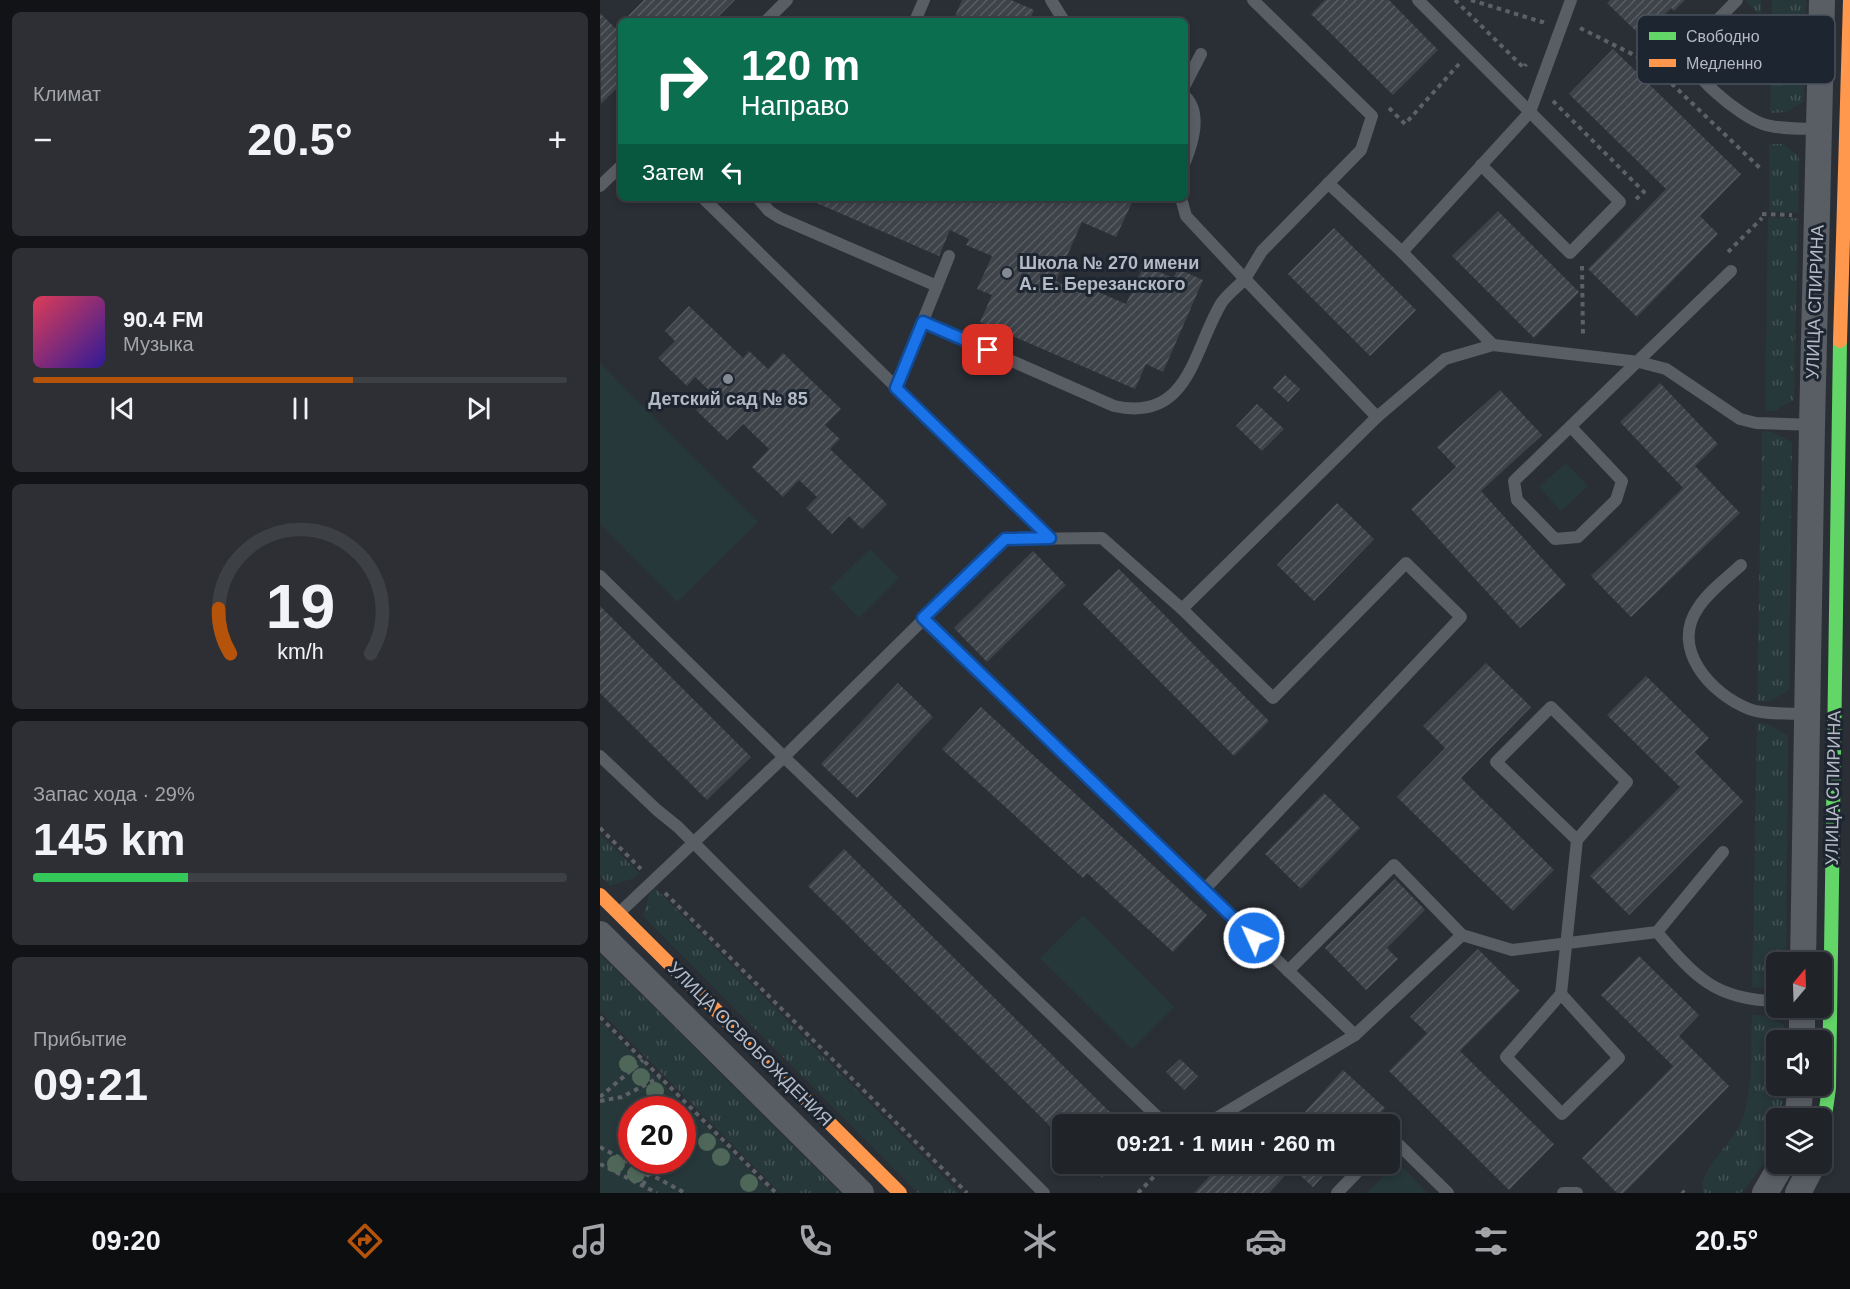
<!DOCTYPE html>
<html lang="ru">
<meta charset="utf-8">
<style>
body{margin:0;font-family:Arial,sans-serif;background:#2d2f34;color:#f1f3f6;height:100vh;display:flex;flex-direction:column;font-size:22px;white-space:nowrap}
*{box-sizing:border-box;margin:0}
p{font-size:20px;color:#a2a4a8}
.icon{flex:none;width:33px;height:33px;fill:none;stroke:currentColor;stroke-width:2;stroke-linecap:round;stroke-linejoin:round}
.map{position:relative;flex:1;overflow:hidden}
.sheet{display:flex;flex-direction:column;gap:12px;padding:12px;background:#121316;width:600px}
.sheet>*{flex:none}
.hud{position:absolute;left:18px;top:18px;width:570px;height:183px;border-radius:9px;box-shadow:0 3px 9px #0003,0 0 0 2px #3d4045;background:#0b6e4f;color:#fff;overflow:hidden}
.needle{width:39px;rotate:19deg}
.tools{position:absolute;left:1166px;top:952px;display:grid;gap:12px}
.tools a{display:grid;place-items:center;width:66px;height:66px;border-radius:9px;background:#202328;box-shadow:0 3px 9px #0003,0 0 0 2px #3d4045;font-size:30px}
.speed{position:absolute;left:18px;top:1096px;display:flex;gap:12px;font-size:30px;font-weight:700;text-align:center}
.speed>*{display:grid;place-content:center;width:78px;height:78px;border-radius:50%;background:#202328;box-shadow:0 3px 9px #0003,0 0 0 2px #3d4045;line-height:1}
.speed .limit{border:9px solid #d22;background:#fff;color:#111}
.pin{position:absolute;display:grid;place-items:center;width:51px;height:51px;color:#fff;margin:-26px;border-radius:12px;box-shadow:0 3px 9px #0006}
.me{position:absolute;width:66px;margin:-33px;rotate:314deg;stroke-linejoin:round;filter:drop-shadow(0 0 4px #0008)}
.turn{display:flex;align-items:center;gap:21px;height:126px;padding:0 24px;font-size:27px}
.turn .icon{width:78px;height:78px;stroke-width:2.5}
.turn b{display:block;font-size:42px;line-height:51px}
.then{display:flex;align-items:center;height:57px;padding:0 24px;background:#0003;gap:12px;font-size:22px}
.big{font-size:45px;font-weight:800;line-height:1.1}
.sheet .widget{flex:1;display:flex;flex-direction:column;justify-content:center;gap:9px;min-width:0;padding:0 21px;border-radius:9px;background:#2d2f34}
.sheet .dial{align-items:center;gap:0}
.dial svg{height:156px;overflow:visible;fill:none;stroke:#3d4045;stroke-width:7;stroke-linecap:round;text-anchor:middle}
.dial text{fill:#f1f3f6;stroke:none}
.song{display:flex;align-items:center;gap:18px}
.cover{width:72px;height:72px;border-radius:9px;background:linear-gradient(135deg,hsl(350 70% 55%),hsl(250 70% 35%))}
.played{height:6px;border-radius:3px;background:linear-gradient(90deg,#b45309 60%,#3d4045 60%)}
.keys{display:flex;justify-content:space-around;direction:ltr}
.heat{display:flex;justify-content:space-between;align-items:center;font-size:33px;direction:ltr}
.charge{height:9px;border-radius:4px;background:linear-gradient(90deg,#34c759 29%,#3d4045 0)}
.trip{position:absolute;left:452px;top:1114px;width:348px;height:60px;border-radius:9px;background:#202328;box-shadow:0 3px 9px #0003,0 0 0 2px #3d4045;font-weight:800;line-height:60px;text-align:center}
.tabs{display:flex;height:96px;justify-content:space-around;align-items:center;background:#0d0e10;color:#a2a4a8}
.tabs .icon{width:42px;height:42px}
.tabs .on{color:#b45309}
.tabs b{font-size:27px;color:#f1f3f6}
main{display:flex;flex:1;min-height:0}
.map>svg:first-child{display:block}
</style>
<main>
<section class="sheet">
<div class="widget"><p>Климат</p>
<div class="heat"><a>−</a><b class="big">20.5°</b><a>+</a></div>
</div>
<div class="widget">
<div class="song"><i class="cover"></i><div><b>90.4 FM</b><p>Музыка</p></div></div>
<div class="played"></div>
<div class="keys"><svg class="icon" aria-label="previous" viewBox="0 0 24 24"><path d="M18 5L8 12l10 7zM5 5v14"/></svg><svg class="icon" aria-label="pause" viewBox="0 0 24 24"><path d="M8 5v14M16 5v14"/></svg><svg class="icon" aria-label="next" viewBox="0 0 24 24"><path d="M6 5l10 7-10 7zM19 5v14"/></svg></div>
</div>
<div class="widget dial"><svg viewBox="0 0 100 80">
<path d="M14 69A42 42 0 1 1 86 69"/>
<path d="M14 69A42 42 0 0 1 8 46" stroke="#b45309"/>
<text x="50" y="56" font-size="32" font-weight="700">19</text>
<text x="50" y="72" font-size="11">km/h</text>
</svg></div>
<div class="widget"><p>Запас хода · 29%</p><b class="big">145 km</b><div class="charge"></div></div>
<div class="widget"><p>Прибытие</p><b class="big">09:21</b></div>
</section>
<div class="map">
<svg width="1250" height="1193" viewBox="0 0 1250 1193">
<defs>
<pattern id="grass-tufts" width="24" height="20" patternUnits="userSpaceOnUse" patternTransform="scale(1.5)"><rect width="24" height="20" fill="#27383a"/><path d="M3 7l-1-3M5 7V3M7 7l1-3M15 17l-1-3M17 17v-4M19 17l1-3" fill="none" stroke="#445355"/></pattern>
<pattern id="building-hatch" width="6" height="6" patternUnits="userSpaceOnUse" patternTransform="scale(1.5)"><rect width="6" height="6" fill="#3e434a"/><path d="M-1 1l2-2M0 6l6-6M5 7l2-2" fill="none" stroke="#585c63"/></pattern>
</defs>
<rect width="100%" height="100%" fill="#2a2f35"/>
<!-- grass -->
<g fill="url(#grass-tufts)">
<path d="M1145,0H1161L1158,82L1126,51L1160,16Z"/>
<path d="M1172,0H1206L1204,101L1187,112L1170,113Z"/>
<path d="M1169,144H1183L1199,157L1198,213L1169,211Z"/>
<path d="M1168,217L1198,218L1194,400L1174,411H1165Z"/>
<path d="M1162,431L1172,432L1192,442L1189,690L1169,702L1157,701Z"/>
<path d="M1157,723L1168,724L1188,736L1186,963H1176V982L1164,988L1152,987Z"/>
<path d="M0,834L39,873L34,878L10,886L0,875Z"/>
<path d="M55,888L359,1193H318L43,916L49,894Z"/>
<path d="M0,954L241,1193H180L0,1011Z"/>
<path d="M1152,1015H1161L1184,1025V1041H1176V1086H1184L1180,1119H1176C1176,1147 1160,1172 1141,1193H1104C1094,1176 1131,1144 1139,1126C1155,1093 1150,1050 1152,1015Z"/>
</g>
<!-- green -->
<g fill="#27383a" fill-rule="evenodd">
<path d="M0,363L158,522L77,602L0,524Z"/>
<path d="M966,463L988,486L961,511L939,487Z"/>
<path d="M270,549L299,578L259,618L230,588Z"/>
<path d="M483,915L574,1007L532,1049L440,958Z"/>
<path d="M0,1021L173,1193H0ZM32,1110H82V1161H32Z"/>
<path d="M797,1162L828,1193H767Z"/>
</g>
<!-- building -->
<g fill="url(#building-hatch)">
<path d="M44,0H135L114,21H23Z"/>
<path d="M362,0H411L434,10L429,21H353Z"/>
<path d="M725,0H789L838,50L793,95L711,14Z"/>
<path d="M1010,0H1085L1074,11L1071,8L1051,28L1048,25L1039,34L1007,3Z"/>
<path d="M0,13L15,28L21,23V84L1,104Z"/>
<path d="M1013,49L1141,174L1100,216L1118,234L1037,317L988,269L1066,189L969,94Z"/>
<path d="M205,198H534L516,237L482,222L456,281L470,287L473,281L526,304L544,265L573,278L578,269L603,280L563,372L546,364L535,389L380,322L392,295L377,289L392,256L366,245L369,239L350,230L339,256Z"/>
<path d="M898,211L979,292L934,338L852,256Z"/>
<path d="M734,228L816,310L770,356L688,274Z"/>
<path d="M89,306L143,358L149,351L168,369L183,353L241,409L225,425L240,439L230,449L287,504L262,529L249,516L232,534L206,508L217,497L199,480L183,497L152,467L169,449L143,424L127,440L96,410L113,394L95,377L87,386L58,358L75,341L65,331Z"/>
<path d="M685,375L700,389L688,402L673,388Z"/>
<path d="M1060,383L1118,444L1095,466L1140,513L1031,617L991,576L1083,488L1020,422Z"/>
<path d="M900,390L942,435L881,491L966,585L920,628L811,509L856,467L837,447Z"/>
<path d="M657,404L684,429L662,451L636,426Z"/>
<path d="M737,503L774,539L714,601L677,565Z"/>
<path d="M433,551L466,585L387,662L354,628Z"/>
<path d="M519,569L669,721L634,756L483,604Z"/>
<path d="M0,606L151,757L107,800L0,693Z"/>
<path d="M886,663L931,707L861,778L954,870L913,911L797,797L845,748L823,726Z"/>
<path d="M1046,676L1109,738L1095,752L1143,801L1029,915L990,876L1080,787L1007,715Z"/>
<path d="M298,683L333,717L257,798L221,764Z"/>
<path d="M381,707L607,915L573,952L487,873L483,878L342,749Z"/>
<path d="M724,793L760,828L701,889L665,854Z"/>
<path d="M244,849L523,1125H462V1138L208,886Z"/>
<path d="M795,879L825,910L787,948L798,959L766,990L725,948Z"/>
<path d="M878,949L920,991L860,1051L954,1144L909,1190L789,1071L827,1033L810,1017Z"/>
<path d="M1039,956L1099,1015L1079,1036L1129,1086L1024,1193H1017L982,1158L1073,1066L1001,995Z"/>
<path d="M580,1059L598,1076L584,1090L566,1072Z"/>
<path d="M743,1070L785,1108L770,1125H693Z"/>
<path d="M488,1164H515L502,1178Z"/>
<path d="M621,1164H734L713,1187L692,1168L669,1193H594Z"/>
</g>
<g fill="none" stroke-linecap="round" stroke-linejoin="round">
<!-- path -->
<g stroke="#5c6166" stroke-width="4" stroke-dasharray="4.5 4.5" stroke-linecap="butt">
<path d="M855,0L924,68L926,64"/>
<path d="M871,0L942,22L943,19"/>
<path d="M980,28L1050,63"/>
<path d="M1073,39L1050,63L1162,170"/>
<path d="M953,101L1044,192L1036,199"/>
<path d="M789,108L805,124L859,64"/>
<path d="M1162,214L1192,215"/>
<path d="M1128,252L1162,218"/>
<path d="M982,266L983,337"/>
<path d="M0,828L41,869"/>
<path d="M65,893L367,1193"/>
<path d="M0,1017L176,1193"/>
<path d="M0,1097L43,1060"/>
<path d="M0,1101L22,1097L60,1077"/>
<path d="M0,1147L85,1193"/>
<path d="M0,1164L57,1193"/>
<path d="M43,1185L49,1172"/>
<path d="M1082,1191L1084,1193"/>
<path d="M538,1193L566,1164"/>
</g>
<!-- lane -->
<g stroke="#595d64" stroke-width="12">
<path d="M451,0L464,21"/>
<path d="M653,0L772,116L761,150L662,251L645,279L777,417"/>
<path d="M818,0L930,112L802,252L893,345"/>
<path d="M1137,0L1090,48C1081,71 1143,118 1163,124C1180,130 1204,128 1223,129"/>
<path d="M166,21L187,0"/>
<path d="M315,21L324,0"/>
<path d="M585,85L601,54"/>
<path d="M585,96C602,113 593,142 585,162"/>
<path d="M881,165L970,253L1020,202L930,112L971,0"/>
<path d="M728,183L802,252"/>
<path d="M0,186L21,166"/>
<path d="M103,198L450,538"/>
<path d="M158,198L169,211L180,218L337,286"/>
<path d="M323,322L514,406C590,423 593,349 622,302C628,294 638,286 645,279L586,216L581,198"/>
<path d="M296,388L349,256"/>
<path d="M971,427L1022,481L1016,500L978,537L955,539L917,500L914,481L1131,271"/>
<path d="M1141,565C1127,578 1108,592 1098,608C1070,649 1111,694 1149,709C1165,715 1191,713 1209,714"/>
<path d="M0,576L184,757L566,1125"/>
<path d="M323,618L604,890L861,617L806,563L673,698L582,609"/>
<path d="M0,756L57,810L78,827L444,1193"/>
<path d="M604,890L755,1035L862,935"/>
<path d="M19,913L184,757L405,539L502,538L582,609L777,417L845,359L893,345L1039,362L1066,369L1140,419L1156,423L1216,425"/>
<path d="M1057,932C1094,976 1115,1000 1176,1001"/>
<path d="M688,971L794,865L862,935L912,950L1057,932L1123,852"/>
<path d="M961,994L1019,1058L962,1114L906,1057L961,994L977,840L1027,782L951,707L896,762L977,840"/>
<path d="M605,1125L755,1035"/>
<path d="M789,1139L791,1137L848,1193"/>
<path d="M737,1193L765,1164"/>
<path d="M963,1193H977"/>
</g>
<!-- street -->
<g stroke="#595d64" stroke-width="26">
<path d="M0,934L261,1193"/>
<path d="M1203,963L1212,425L1222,0"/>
<path d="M1202,1041V1008"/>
<path d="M1197,1119L1201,1086"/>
<path d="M1165,1193L1182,1164"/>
<path d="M1198,1193L1213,1164"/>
</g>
<!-- fast -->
<path stroke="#63d668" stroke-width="14" d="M1221,1144L1229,1088L1240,341"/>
<!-- slow -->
<g stroke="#ff974d" stroke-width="14">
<path d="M1240,341L1250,0"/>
<path d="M0,895L300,1193"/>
</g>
</g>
<!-- trees -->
<g fill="#4f6759">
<circle cx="28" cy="1064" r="9"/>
<circle cx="41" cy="1077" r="9"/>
<circle cx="55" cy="1091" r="9"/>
<circle cx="107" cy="1142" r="9"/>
<circle cx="121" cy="1157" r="9"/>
<circle cx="16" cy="1164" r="9"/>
<circle cx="36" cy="1174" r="9"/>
<circle cx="149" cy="1183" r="9"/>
</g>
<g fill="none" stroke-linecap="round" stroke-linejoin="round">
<!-- route casing -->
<g stroke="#114b97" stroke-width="15">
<path id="route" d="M388,350L323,322L296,388L450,538L405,539L323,618L654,938"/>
</g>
<!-- route -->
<use href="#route" stroke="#1a73e8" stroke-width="10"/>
</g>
<!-- markers -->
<g fill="#848a93" stroke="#1d2530" stroke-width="2">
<circle cx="407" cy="273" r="6"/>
<circle cx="128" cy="379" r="6"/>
</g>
<g text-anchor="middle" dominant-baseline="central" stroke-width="6" stroke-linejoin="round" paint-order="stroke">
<!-- poi labels -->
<g font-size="18" font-weight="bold" fill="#b4bbc6" stroke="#1d2530" text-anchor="start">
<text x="419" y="263">Школа № 270 имени<tspan x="419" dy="21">А. Е. Березанского</tspan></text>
<text x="128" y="399" text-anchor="middle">Детский сад № 85</text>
</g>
<!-- street labels -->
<g font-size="18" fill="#b4bbc6" stroke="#1d2530">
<text transform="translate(1215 302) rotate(-88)">УЛИЦА СПИРИНА</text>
<text transform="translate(1233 788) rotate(-89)">УЛИЦА СПИРИНА</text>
<text transform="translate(150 1044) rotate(45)">УЛИЦА ОСВОБОЖДЕНИЯ</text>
</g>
</g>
<!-- legend -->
<rect x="1037" y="15" width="198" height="69" rx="9" fill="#1d2530" stroke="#4a525d" stroke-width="1.5"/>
<rect x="1049" y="32" width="27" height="8" fill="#63d668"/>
<rect x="1049" y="59" width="27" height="8" fill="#ff974d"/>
<g font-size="16" fill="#b4bbc6">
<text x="1086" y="42">Свободно</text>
<text x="1086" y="69">Медленно</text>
</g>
</svg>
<div class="tools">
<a><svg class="needle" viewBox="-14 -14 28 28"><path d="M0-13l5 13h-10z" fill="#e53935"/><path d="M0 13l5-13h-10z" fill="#a2a4a8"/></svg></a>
<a><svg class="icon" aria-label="sound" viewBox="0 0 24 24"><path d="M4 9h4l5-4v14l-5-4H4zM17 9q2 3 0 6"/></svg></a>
<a><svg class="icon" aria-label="layers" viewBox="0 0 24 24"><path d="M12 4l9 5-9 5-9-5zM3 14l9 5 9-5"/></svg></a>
</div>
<div class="speed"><div class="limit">20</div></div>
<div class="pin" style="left:388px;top:350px;background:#d93025"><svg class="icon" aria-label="arrive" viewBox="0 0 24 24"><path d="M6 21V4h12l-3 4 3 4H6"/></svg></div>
<svg class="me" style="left:654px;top:938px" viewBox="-20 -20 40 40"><circle r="17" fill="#1a73e8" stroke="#fff" stroke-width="3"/><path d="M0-11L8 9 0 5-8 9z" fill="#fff"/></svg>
<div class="trip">09:21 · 1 мин · 260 m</div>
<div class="hud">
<div class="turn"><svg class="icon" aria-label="right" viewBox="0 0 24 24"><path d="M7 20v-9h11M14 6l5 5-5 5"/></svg><div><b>120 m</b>Направо</div></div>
<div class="then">Затем<svg class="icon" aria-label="left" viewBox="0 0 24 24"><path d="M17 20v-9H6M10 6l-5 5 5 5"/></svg></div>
</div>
</div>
</main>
<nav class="tabs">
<b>09:20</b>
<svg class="icon on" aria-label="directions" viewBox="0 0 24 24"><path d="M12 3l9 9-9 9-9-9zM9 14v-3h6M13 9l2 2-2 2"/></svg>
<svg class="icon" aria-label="music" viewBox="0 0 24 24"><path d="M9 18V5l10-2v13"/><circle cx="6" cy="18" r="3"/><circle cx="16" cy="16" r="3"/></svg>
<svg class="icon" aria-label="phone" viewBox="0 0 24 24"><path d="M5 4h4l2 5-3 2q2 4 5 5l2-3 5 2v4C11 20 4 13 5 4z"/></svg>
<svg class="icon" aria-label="climate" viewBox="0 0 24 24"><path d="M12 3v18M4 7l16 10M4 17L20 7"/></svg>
<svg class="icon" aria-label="car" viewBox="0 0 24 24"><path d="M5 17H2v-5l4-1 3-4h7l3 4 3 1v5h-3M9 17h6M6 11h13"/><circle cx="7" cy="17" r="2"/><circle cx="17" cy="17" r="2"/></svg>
<svg class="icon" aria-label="filters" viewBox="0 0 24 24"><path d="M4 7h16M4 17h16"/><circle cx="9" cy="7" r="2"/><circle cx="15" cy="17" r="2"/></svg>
<b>20.5°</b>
</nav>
